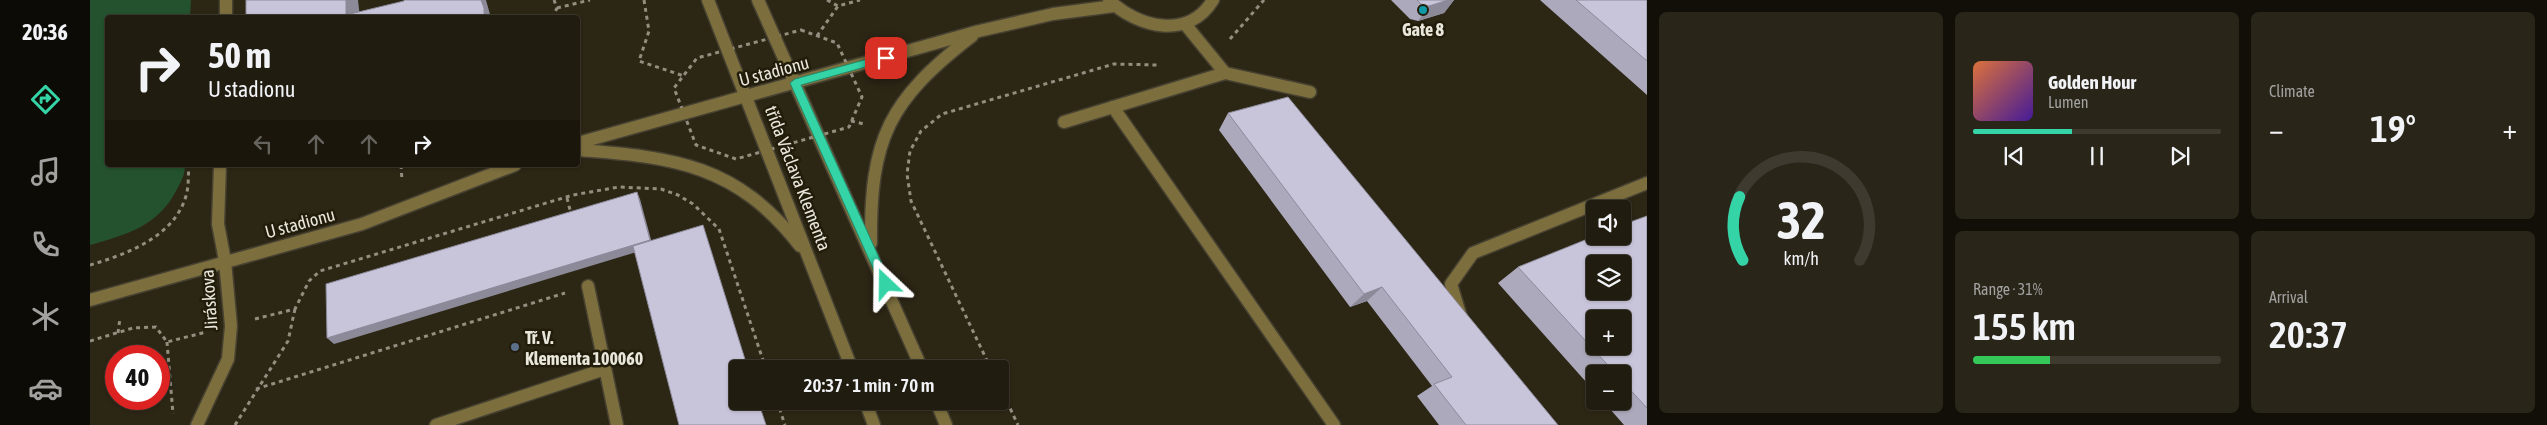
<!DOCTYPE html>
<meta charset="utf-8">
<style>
body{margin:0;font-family:"Asap Condensed",sans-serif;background:#292519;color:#f1f3f6;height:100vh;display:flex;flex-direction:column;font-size:19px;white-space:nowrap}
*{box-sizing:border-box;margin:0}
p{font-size:16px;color:#a2a19f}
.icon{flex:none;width:28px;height:28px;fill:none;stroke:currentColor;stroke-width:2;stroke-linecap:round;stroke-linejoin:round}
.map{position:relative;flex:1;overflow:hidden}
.details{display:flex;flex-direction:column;gap:12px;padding:12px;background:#120f09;width:900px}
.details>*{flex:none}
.guide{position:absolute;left:15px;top:15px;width:475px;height:152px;border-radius:5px;box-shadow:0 1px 4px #0004,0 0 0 1px #3e3a30;background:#211c10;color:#f1f3f6;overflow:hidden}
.buttons{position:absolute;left:1496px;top:200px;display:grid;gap:10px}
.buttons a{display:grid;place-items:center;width:45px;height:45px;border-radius:5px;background:#211c10;box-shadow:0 1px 4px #0004,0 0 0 1px #3e3a30;font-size:25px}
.speed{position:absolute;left:15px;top:345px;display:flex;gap:10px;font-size:25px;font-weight:700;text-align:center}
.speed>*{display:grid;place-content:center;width:65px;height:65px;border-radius:50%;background:#211c10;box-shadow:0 1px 4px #0004,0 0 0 1px #3e3a30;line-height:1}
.speed .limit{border:8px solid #d22;background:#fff;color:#111}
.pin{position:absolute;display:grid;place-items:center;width:42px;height:42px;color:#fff;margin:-21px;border-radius:10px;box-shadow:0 2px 8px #0006}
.me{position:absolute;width:55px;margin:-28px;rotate:337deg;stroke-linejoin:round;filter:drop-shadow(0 0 4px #0008)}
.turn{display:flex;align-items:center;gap:18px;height:105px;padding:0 20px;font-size:22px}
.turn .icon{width:65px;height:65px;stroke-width:2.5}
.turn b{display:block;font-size:35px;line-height:42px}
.lanes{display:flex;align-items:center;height:48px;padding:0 20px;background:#0003;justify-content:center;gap:25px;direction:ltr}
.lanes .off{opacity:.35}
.big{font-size:38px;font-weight:600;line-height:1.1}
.details .card{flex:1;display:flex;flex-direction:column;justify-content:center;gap:8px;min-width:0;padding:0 18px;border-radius:8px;background:#292519}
.details .dial{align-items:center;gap:0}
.dial svg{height:130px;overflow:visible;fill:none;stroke:#3e3a30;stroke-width:7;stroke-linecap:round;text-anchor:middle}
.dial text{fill:#f1f3f6;stroke:none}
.song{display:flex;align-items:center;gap:15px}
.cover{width:60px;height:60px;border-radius:8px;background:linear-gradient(135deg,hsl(20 70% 55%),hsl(260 70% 35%))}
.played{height:5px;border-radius:2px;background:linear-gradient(90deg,#35d4a7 40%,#3e3a30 40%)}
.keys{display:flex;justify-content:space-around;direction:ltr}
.heat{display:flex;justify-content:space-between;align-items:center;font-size:28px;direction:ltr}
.charge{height:8px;border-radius:4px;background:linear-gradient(90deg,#34c759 31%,#3e3a30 0)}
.details .tiles{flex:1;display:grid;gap:12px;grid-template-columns:repeat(3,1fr)}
.card:first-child{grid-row:span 2}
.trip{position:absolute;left:639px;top:360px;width:280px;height:50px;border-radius:5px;background:#211c10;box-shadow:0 1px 4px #0004,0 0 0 1px #3e3a30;font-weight:600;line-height:50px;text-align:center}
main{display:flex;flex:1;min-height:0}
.menu{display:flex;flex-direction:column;width:90px;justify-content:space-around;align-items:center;background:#0d0b06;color:#a2a19f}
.menu .icon{width:35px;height:35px}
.menu .on{color:#35d4a7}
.menu b{font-size:22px;color:#f1f3f6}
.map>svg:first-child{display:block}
</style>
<main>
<nav class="menu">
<b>20:36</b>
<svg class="icon on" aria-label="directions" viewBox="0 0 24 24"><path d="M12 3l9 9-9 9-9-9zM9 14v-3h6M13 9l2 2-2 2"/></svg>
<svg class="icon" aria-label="music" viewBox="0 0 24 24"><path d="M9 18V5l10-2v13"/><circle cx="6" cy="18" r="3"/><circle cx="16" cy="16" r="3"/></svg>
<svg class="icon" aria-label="phone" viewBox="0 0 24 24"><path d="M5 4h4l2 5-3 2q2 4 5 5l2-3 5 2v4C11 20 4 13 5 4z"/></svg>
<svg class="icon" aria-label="climate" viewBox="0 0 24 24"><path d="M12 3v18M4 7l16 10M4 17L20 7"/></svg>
<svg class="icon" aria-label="car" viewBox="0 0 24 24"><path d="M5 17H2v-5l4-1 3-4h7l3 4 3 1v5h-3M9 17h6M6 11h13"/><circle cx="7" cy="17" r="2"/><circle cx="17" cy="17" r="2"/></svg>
</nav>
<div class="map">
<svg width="1557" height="425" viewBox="0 0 1557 425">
<rect width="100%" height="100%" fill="#2c2615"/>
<!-- green -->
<path fill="#24522f" d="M0,0H101L100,17L18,18V165H95C95,175 91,182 86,191C68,226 36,235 0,245Z"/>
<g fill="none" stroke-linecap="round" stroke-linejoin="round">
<!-- minor casing -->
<g stroke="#464131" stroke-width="15">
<g id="minor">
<path d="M136,0V18"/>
<path d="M618,0L762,369"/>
<path d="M668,0L832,369"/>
<path d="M1019,0C1048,28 1099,40 1123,0"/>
<path d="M1095,24L1135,73L1220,92"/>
<path d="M1023,107L1244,425"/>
<path d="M974,122L1135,73"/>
<path d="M488,143L889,31L963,14L1024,6"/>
<path d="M488,150C585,157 647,165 710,246"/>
<path d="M781,243C780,138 799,100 882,36"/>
<path d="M498,286L527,425"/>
<path d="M0,300L272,224L425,165"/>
<path d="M1371,317L1361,284L1383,253L1557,183"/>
<path d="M775,401L784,425"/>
<path d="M846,401L856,425"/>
<path d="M107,425L138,359L141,326L135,261L128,224L130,165"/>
<path d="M346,425L515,369"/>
</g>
</g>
<!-- path -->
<g stroke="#928e80" stroke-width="3" stroke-dasharray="4 4" stroke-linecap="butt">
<path d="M554,0L559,31L549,61L594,76"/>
<path d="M737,0L748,6L770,0"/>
<path d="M467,8L500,0"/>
<path d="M462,18L467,8L464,0"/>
<path d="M711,30L747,43L772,97L759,127L646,159L606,145L584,88L607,58Z"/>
<path d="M727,36L748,6"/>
<path d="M1140,39L1174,0"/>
<path d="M761,121L774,124"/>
<path d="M311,165L312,181"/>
<path d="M477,198L481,214"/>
<path d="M0,265C37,254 84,237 96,196C99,186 98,175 99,165"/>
<path d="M165,319L205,309L219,281L230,271L483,195L529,187L571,189L588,195L603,204L629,229L676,369"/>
<path d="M28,333L30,318"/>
<path d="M0,341L43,328L66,327L77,342L116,332"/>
<path d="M77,342L83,414"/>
<path d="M901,369L821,201L817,174L820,151L831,131L852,114L1024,64L1067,65"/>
<path d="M910,387L928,425"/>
<path d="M166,389L475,293"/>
<path d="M687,401L695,425"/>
<path d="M145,425L198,341L205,309"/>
</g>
<!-- minor -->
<use href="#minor" stroke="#7c6e3d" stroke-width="12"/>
</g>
<!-- wall -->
<g fill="#aca9bc">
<path d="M1301,0H1364L1354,13L1328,21L1320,19Z"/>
<path d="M1450,0H1557V95Z"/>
<path d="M1138,113L1468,425H1349L1327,396L1342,386L1277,301L1260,307L1129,130Z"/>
<path d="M1557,216V425H1534L1513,401H1532V374H1505V392L1408,283L1428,267Z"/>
</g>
<!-- shaded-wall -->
<g fill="#8c8a99">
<path d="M256,0H268L270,18L256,15Z"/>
<path d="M391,0H396L401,18H394Z"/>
<path d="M1358,0H1364L1354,13L1328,21L1339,6Z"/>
<path d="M547,192L550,199L563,247L244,344L237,338Z"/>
<path d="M1292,287L1277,301L1260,307L1274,294Z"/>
</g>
<!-- building -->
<g fill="#c8c5db" stroke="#8c8a99" fill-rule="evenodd">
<path d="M156,0H256V15L314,1V0H391L394,8V18H156Z"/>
<path d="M1327,0H1358L1339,6L1331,4Z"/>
<path d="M1486,0H1557V61Z"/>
<path d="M1198,97L1468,425H1376L1344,384L1362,377L1292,287L1274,294L1138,113Z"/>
<path d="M547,192L560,240L237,338L236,284Z"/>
<path d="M1557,216V408L1532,381V374H1526L1428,267L1505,236H1532V225ZM1505,264H1532V291H1505ZM1505,319H1532V346H1505Z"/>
<path d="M613,225L658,369H648V401H668L676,425H589L543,246Z"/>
</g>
<!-- route -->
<path fill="#35d4a7" stroke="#228a6d" d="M796,54L800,55V60L711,85L801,284L796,289L790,284L700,83L705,79Z"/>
<!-- markers -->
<circle fill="#0f9aa8" stroke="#221d0b" stroke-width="2" cx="1333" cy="10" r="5"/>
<circle fill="#5c6f8a" stroke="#221d0b" stroke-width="2" cx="425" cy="347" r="5"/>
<g text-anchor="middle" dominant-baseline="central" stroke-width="5" stroke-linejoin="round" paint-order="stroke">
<!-- poi labels -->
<g font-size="18" font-weight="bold" fill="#e9e6db" stroke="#221d0b">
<text x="1333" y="29">Gate 8</text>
<text x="435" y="337" text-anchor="start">Tř. V.<tspan x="435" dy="21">Klementa 100060</tspan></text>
</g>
<!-- street labels -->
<g font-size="18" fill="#e9e6db" stroke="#221d0b">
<text transform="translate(684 71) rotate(-15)">U stadionu</text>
<text transform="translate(708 178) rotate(69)">třída Václava Klementa</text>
<text transform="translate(210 223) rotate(-15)">U stadionu</text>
<text transform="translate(119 300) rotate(-94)">Jiráskova</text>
</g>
</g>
</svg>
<div class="buttons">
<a><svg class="icon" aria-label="sound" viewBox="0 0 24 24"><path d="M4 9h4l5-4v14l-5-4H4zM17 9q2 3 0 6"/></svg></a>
<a><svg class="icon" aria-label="layers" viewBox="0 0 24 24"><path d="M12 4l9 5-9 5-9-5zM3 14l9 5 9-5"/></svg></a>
<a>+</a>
<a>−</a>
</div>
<div class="speed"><div class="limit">40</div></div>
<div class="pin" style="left:796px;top:58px;background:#d93025"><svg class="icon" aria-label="arrive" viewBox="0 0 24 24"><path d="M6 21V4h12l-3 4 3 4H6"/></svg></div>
<svg class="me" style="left:796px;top:284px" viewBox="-20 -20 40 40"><path d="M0-17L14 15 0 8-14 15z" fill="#35d4a7" stroke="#fff" stroke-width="4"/></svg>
<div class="trip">20:37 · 1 min · 70 m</div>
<div class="guide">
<div class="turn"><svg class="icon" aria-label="right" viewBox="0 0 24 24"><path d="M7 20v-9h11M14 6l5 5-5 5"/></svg><div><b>50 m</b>U stadionu</div></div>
<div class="lanes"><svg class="icon off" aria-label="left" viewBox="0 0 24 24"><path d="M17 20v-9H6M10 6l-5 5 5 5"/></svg><svg class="icon off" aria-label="ahead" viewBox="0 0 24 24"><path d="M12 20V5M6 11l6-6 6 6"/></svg><svg class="icon off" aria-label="ahead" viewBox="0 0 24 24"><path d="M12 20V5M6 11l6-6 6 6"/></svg><svg class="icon" aria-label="right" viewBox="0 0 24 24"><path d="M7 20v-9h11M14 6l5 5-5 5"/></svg></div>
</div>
</div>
<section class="details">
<div class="tiles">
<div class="card dial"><svg viewBox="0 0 100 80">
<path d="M14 69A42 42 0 1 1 86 69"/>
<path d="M14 69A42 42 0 0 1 12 30" stroke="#35d4a7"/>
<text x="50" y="56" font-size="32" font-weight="700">32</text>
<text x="50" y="72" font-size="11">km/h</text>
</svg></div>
<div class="card">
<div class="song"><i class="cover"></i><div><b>Golden Hour</b><p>Lumen</p></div></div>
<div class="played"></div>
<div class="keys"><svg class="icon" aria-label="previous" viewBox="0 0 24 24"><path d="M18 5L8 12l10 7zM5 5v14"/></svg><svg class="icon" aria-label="pause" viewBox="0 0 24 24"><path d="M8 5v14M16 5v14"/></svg><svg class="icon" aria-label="next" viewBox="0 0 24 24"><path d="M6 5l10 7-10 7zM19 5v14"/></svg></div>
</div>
<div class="card"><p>Climate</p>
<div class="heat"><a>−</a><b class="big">19°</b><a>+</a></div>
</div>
<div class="card"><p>Range · 31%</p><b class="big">155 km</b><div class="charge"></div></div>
<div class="card"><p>Arrival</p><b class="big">20:37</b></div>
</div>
</section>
</main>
